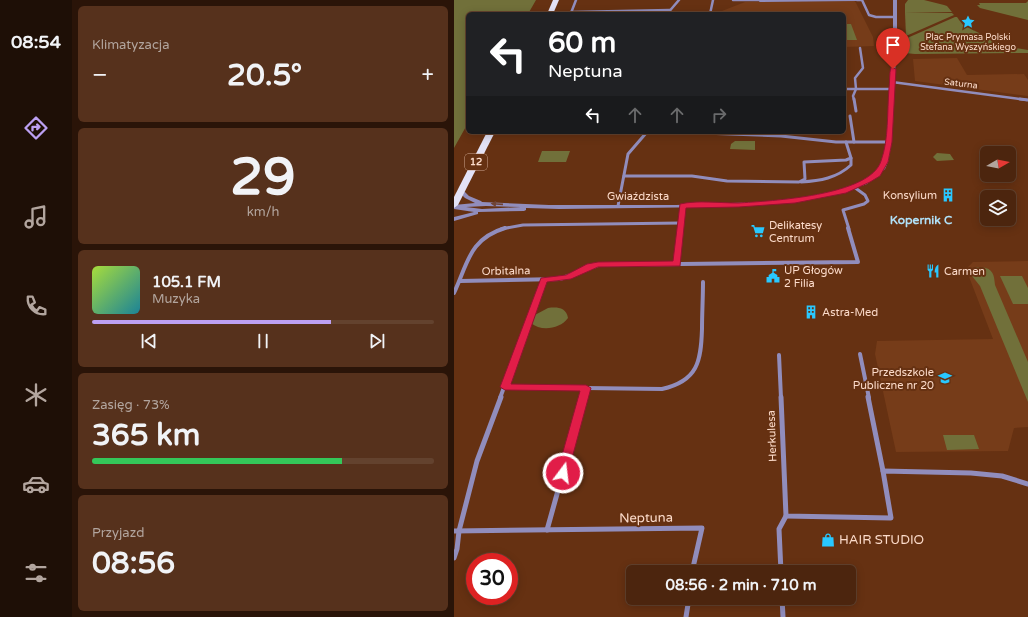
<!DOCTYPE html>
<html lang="pl">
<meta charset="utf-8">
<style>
body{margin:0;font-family:"Varela Round",sans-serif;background:#56311c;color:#f1f3f6;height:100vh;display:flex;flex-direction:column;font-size:15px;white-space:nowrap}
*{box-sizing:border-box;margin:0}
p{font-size:13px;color:#b2a59e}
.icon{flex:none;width:22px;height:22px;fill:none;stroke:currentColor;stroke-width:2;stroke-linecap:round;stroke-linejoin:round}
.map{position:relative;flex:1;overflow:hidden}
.panel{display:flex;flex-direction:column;gap:6px;padding:6px;background:#2a1408;width:382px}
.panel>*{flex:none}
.hud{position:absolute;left:12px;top:12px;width:380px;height:122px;border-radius:6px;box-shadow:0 2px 10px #0003,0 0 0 1px #63422e;background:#202124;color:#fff;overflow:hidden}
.needle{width:26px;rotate:81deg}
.fabs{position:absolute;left:526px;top:146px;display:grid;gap:8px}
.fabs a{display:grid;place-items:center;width:36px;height:36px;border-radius:6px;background:#4c250e;box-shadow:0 2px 10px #0003,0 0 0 1px #63422e;font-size:20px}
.speed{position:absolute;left:12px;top:553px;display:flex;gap:8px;font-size:20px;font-weight:700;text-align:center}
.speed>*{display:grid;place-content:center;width:52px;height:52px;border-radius:50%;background:#4c250e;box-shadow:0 2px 10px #0003,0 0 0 1px #63422e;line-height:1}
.speed .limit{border:6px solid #d22;background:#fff;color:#111}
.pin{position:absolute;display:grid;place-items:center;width:34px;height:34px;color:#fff;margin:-41px -17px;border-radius:50% 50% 50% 0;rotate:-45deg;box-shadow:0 0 4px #0007}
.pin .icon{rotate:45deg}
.me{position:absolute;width:44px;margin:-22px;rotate:15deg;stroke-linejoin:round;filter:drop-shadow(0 0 3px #0008)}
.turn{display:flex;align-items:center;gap:14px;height:84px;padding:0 16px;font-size:18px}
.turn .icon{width:52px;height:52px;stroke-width:2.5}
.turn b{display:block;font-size:28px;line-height:34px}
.lanes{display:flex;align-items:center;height:38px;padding:0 16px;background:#0003;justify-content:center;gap:20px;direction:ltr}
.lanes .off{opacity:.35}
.big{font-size:30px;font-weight:700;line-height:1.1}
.panel .widget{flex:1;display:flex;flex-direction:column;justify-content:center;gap:6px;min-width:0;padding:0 14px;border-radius:6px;background:#56311c}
.panel .dial{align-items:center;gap:0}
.dial b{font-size:52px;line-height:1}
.song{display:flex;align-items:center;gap:12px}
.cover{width:48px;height:48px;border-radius:6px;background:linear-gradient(135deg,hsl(80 70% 55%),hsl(190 70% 35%))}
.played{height:4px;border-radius:2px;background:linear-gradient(90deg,#bca0f2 70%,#63422e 70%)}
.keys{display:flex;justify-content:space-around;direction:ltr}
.heat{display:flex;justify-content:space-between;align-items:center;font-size:22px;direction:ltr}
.charge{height:6px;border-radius:3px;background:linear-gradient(90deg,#34c759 73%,#63422e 0)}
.trip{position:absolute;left:172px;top:565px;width:230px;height:40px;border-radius:6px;background:#4c250e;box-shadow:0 2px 10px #0003,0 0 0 1px #63422e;font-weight:700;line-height:40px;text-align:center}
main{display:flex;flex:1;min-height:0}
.tabs{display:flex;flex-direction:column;width:72px;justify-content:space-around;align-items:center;background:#1e0f06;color:#b2a59e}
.tabs .icon{width:28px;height:28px}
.tabs .selected{color:#bca0f2}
.tabs b{font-size:18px;color:#f1f3f6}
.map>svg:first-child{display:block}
</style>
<main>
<nav class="tabs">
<b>08:54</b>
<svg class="icon selected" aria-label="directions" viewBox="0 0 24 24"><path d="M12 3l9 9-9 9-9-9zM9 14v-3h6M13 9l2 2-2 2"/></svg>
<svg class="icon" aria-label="music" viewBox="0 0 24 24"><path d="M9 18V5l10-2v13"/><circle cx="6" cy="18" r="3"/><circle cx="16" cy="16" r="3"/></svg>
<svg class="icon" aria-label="phone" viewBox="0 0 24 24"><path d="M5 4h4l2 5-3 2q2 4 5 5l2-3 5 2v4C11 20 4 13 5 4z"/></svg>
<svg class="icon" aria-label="climate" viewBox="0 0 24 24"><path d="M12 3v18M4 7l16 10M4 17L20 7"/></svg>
<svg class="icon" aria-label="car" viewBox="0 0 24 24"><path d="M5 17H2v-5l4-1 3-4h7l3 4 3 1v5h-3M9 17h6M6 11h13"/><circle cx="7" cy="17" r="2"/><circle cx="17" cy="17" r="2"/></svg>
<svg class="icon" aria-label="filters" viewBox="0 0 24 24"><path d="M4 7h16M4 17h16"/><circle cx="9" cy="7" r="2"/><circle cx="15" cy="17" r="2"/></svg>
</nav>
<section class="panel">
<div class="widget"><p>Klimatyzacja</p>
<div class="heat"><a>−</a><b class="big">20.5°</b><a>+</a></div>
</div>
<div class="widget dial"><b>29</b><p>km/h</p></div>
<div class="widget">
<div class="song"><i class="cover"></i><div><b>105.1 FM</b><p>Muzyka</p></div></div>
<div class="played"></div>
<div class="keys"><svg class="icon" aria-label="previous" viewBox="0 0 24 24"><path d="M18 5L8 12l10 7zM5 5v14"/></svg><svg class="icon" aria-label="pause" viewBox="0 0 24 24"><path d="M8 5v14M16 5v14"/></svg><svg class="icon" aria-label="next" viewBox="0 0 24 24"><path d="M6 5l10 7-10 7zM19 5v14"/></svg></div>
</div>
<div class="widget"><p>Zasięg · 73%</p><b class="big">365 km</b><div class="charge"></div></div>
<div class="widget"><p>Przyjazd</p><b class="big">08:56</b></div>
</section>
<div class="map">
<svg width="574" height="617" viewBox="0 0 574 617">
<rect width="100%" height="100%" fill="#663112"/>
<!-- built -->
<g fill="#763c19">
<path d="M401,1L419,37L420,46L390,47V14H268V11L291,2Z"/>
<path d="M503,58L513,75L570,74L574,80V96L461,81L459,59Z"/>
<path d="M574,261V427L560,428L554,451L442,452L421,354L423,341L539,339L512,269L519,262Z"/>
</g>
<!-- green -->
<g fill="#71703a">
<path d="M0,0H82L74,14H14V123L0,148Z"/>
<path d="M454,0H470L490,5L493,6L498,12L451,13V4Z"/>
<path d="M574,1V20L526,8L523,5H526L525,3H572Z"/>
<path d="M451,13H498L500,15L452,36Z"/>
<path d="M501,17H503L509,25L541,41L545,45L574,50V53L461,54L451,53V39Z"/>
<path d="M390,24H397L403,40H390Z"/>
<path d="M281,141H301V150L276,149L277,144Z"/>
<path d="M88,151H116L112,162H84Z"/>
<path d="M483,153L496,154L500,160L483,161L479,157Z"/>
<path d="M528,267C539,269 540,274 541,285L574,362V415V402L526,286L518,276L517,270L522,267Z"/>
<path d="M546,276H568L574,288V304H559Z"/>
<path d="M94,308C103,307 112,307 114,318C106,329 87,332 77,323L79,316Z"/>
<path d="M489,435H520L525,449L493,450Z"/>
</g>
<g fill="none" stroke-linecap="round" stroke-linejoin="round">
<!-- pedestrian -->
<path stroke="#918dbc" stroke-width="2" d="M306,1L403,0"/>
<!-- minor-far3 -->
<g stroke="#918dbc" stroke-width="2.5">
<path d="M279,0H308"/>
<path d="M403,0H408L415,15L422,17H441"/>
<path d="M117,12L216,10"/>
<path d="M117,13L122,0"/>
<path d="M213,14L225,0"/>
<path d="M256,14L259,0"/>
<path d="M438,82L573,100"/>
<path d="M390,89H438"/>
<path d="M400,100L399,96L402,89L401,78L409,68L406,48"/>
</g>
<!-- minor-far2 -->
<g stroke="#918dbc" stroke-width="3">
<path d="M400,99L402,111"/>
<path d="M566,99L574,100"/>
<path d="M396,116L400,142"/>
<path d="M221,132L327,136L382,142H435"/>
<path d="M170,176H238L273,181L345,182L351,179L350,162L392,160L397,158L392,142"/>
<path d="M347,182C366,181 383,178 397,165V158"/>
<path d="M164,206L174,154L193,132"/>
<path d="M47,229L69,225L227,223"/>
<path d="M227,229L229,206"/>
<path d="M395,229L389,210L410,204L414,201L411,195L400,187"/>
</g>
<!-- minor-far1 -->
<g stroke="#918dbc" stroke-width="4">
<path d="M223,264L227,228"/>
<path d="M6,281L106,279L144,265L404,262L394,228"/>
<path d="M0,293C14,263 15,239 51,228"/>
<path d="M406,354L415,398"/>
<path d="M325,355L327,398"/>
<path d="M51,387L208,389C244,381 247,361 248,329C248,313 249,298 249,282"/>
<path d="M46,398L90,280"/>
<path d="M129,398L132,388"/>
</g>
<!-- minor -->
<g stroke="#918dbc" stroke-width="5">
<path d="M327,397L332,516L437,518L429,471L517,473L548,476L574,484"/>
<path d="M414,397L429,471"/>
<path d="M93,530L130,397"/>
<path d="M0,531L248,528L238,572"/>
<path d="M0,558L3,549L5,531L23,461L47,397"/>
<path d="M327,572L325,529L332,516"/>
<path d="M328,598L329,617"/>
<path d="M232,617L235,598"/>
</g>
<!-- tertiary -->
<path fill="#918dbc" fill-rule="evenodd" d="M439,0H443V39L437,146L434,162L431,169L413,184L385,194L346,201L305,205L262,207L105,209L72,208V210L70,211L24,212V214L0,221V217L20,212L0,209V205L21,203L11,198L4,191L7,189L9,190L15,196L27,201L28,202L95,205H222L305,202L346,198L381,191L409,182L426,168L428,162L432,146L439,39ZM32,206L67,207L28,209L12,207Z"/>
<!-- primary -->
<g fill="#e3e2f6" fill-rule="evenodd">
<path d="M99,0H105L99,14H93Z"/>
<path d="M33,132H41L4,205L0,208V197Z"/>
</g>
</g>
<!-- one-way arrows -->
<defs><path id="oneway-solid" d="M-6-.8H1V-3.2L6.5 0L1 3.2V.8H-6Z"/></defs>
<use fill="#6f4334" href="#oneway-solid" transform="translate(43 204) rotate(-176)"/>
<!-- route -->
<path fill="#e11d48" stroke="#92132f" d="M437,67L442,69L438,142L434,162L426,176L416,182L392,193L341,203L285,207L232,208L226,266L144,267L117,279L93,282L57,384L132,385L137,388L114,473L113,476L109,478L105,476L103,473L126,391L51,390L46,387L87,278L112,275L133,264L144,262L219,261L226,204C244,200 265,203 284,203C316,201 416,196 427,161C435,139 433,112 435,88C436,82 435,74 437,67Z"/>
<!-- icons -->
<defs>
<g id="sight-bare" transform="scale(1.08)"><path d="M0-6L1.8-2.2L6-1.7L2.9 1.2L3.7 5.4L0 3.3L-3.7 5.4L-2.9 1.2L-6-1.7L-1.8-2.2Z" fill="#29c8ff" stroke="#663112" stroke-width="2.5" paint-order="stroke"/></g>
<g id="building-bare" transform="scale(1.08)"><path d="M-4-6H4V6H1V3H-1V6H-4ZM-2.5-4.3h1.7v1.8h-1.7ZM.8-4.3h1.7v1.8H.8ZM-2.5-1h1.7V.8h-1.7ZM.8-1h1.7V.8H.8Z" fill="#29c8ff" stroke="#663112" stroke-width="2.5" paint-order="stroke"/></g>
<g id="supermarket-bare" transform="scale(1.08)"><path d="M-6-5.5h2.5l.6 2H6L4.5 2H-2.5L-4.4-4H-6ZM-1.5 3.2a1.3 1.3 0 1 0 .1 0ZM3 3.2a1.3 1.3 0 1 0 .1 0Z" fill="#29c8ff" stroke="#663112" stroke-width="2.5" paint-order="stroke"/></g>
<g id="restaurant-bare" transform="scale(1.08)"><path d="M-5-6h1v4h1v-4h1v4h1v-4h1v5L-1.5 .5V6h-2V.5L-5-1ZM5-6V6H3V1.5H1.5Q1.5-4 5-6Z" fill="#29c8ff" stroke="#663112" stroke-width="2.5" paint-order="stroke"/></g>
<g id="civic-bare" transform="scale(1.08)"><path d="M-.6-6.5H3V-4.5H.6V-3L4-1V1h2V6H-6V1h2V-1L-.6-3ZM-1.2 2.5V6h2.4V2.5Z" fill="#29c8ff" stroke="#663112" stroke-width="2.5" paint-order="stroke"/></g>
<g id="school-bare" transform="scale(1.08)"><path d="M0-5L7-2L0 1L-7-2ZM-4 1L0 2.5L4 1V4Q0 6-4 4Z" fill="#29c8ff" stroke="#663112" stroke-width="2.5" paint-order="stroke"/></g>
<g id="shop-bare" transform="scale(1.08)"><path d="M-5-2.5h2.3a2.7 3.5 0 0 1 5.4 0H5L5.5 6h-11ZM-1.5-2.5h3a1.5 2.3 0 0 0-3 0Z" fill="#29c8ff" stroke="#663112" stroke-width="2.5" paint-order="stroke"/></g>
</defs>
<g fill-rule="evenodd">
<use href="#sight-bare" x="514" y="22"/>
<use href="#building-bare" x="494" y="195"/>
<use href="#supermarket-bare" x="304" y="231"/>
<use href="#restaurant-bare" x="479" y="271"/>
<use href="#civic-bare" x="319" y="276"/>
<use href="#building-bare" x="357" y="312"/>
<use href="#school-bare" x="491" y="378"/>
<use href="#shop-bare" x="374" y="540"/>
</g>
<g text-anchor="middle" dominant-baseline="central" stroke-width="4" stroke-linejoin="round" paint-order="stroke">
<!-- far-poi labels -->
<g font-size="9" fill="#fcdbca" stroke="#663112">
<text x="514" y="37">Plac Prymasa Polski<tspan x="514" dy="10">Stefana Wyszyńskiego</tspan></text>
</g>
<!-- far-street labels -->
<g font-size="9" fill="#fcdbca" stroke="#663112">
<text transform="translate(507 84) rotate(7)">Saturna</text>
</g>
<!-- shield labels -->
<rect fill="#663112" stroke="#cfa893" stroke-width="1" x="11" y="154" width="22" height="16" rx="3"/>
<g font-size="10" font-weight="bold" fill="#fcdbca">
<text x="22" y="162">12</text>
</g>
<!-- poi labels -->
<g font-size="11" fill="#fcdbca" stroke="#663112" text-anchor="start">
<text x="483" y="195" text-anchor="end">Konsylium</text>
<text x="315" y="225">Delikatesy<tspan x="315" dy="13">Centrum</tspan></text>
<text x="330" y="270">UP Głogów<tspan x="330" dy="13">2 Filia</tspan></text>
<text x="490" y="271">Carmen</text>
<text x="368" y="312">Astra-Med</text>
<text x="480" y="372" text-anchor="end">Przedszkole<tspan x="480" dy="13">Publiczne nr 20</tspan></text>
</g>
<!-- street labels -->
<g font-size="11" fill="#fcdbca" stroke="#663112">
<text x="184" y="196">Gwiaździsta</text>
<text transform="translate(52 271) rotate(-1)">Orbitalna</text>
<text transform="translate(318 436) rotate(-92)">Herkulesa</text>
</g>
<!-- neighbourhood labels -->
<g font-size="12" font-weight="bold" fill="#b0e1f8" stroke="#663112">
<text x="467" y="220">Kopernik C</text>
</g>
<!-- near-street labels -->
<g font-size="13" fill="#fcdbca" stroke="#663112">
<text transform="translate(192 518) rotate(-1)">Neptuna</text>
</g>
<!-- near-poi labels -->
<g font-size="13" fill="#fcdbca" stroke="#663112" text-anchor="start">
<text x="385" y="540">HAIR STUDIO</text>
</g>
</g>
</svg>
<div class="fabs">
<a><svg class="needle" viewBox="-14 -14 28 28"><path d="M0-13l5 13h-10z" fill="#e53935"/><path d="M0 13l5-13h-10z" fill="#b2a59e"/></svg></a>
<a><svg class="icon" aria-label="layers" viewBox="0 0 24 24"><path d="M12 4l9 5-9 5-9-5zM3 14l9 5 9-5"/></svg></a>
</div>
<div class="speed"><div class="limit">30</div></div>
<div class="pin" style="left:439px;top:69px;background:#d93025"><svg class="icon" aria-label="arrive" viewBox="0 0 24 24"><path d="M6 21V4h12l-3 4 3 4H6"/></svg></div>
<svg class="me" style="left:109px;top:473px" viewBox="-20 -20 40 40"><circle r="17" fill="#e11d48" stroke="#fff" stroke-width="3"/><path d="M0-11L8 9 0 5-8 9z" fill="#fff"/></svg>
<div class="trip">08:56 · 2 min · 710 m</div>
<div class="hud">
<div class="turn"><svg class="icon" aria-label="left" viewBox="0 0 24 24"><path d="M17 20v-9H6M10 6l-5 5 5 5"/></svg><div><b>60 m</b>Neptuna</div></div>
<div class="lanes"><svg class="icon" aria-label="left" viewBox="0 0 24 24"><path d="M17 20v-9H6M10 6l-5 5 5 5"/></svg><svg class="icon off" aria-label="ahead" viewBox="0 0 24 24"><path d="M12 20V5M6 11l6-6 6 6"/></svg><svg class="icon off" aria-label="ahead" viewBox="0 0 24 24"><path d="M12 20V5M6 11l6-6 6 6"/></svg><svg class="icon off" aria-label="right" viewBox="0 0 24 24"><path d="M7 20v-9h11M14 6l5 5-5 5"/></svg></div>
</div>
</div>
</main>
